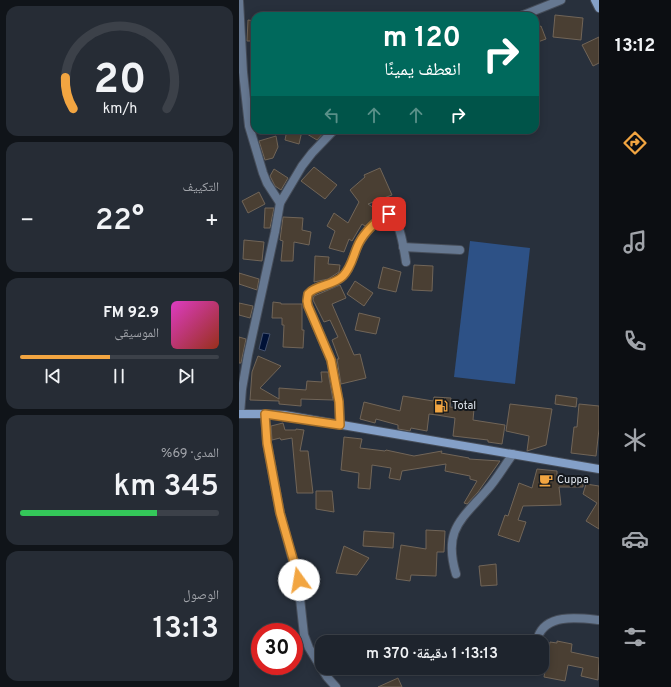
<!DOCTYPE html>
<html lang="ar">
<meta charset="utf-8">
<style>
body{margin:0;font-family:Overpass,"Noto Naskh Arabic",sans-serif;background:#262c35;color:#f1f3f6;direction:rtl;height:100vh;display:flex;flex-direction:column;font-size:15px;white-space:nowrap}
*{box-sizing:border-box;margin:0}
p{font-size:13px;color:#a1a4aa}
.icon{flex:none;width:22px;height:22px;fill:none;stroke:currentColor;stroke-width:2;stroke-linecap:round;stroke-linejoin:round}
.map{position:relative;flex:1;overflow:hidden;direction:ltr}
.drawer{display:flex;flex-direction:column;gap:6px;padding:6px;background:#101419;width:239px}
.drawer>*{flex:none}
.top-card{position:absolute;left:12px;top:12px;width:288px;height:122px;border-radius:12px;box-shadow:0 2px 10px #0003,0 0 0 1px #3c4149;direction:rtl;background:#00695c;color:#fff;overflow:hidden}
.speed{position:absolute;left:12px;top:623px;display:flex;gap:8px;font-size:20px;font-weight:700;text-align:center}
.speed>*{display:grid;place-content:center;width:52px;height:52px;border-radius:50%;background:#1e242d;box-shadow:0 2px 10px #0003,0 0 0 1px #3c4149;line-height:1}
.speed .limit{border:6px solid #d22;background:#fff;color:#111}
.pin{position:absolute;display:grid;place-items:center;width:34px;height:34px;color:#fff;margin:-17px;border-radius:8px;box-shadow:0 2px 6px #0006}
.me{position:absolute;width:44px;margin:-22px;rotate:347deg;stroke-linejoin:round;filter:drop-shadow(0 0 3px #0008)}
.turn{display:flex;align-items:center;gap:14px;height:84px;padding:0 12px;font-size:18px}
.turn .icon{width:52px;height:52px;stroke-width:2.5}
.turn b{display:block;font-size:28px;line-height:34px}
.lanes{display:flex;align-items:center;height:38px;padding:0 12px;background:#0003;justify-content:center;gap:20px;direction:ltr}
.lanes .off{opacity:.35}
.big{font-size:30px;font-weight:600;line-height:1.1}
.drawer .tile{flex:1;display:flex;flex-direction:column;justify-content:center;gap:6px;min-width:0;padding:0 14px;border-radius:12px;background:#262c35}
.drawer .dial{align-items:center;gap:0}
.dial svg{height:104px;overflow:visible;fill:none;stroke:#3c4149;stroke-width:7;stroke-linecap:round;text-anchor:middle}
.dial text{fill:#f1f3f6;stroke:none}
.song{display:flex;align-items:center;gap:12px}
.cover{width:48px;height:48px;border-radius:6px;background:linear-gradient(135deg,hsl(310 70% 55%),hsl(10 70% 35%))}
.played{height:4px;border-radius:2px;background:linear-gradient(90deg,#f2a541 45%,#3c4149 45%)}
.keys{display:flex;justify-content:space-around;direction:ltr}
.heat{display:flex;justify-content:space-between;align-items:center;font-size:22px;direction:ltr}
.charge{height:6px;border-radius:3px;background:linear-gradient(90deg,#34c759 69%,#3c4149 0)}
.trip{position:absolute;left:76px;top:635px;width:234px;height:40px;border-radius:12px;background:#1e242d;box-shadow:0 2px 10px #0003,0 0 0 1px #3c4149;font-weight:600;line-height:40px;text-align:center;direction:rtl}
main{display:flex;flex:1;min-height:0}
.menu{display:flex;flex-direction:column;width:72px;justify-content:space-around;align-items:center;background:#0c0e12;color:#a1a4aa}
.menu .icon{width:28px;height:28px}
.menu .current{color:#f2a541}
.menu b{font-size:18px;color:#f1f3f6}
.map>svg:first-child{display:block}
</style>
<main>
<nav class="menu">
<b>13:12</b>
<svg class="icon current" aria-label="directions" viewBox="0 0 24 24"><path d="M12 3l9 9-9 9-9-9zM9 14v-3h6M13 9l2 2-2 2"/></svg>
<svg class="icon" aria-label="music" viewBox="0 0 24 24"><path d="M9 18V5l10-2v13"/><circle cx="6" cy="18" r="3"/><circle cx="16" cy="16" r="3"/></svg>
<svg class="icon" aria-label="phone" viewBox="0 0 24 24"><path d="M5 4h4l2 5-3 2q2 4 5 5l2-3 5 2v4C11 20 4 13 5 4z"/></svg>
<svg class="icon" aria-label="climate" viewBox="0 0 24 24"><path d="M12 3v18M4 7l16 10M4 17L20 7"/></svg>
<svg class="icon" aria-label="car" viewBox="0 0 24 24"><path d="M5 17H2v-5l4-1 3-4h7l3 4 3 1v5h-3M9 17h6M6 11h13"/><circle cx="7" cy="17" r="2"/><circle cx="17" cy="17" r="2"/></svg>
<svg class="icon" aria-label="filters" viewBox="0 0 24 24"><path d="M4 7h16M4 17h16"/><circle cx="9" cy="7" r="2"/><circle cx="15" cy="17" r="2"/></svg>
</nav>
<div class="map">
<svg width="360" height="687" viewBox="0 0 360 687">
<rect width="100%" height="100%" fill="#28303c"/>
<!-- green -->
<path fill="#2d5186" d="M231,241L291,248L276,384L215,377Z"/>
<!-- water -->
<path fill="#001136" stroke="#44516e" d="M24,333L31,334L26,351L20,349Z"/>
<!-- building -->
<g fill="#4a3f33" stroke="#716558">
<path d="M316,15L344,18L342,40L314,37Z"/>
<path d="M9,20L16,21V41H8Z"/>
<path d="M302,26L307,39L296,43V28Z"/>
<path d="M360,37V63L354,66L343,45Z"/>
<path d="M48,130H87L78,140L63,131L60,144L46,140Z"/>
<path d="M37,136L39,147L34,158L26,160L20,141Z"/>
<path d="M75,167L98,185L86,199L62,181Z"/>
<path d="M141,168L153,195L129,204L141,212L126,226L123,224L113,241L110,239L105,252L90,248L96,231L88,226L95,213L109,223L120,202L111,190L126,177L125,175Z"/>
<path d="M35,169L49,178L42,190L36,186L31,176Z"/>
<path d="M20,192L26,204L9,213L3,201Z"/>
<path d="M26,208H35L31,228H25Z"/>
<path d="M44,217L64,218L63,230L72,232L70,245L55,242L54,261H42L44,241L41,240Z"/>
<path d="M5,240L25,242L23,261L4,259Z"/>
<path d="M76,256L90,257L89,264L101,265L100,272L89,279L75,282Z"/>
<path d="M175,265L194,266L193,291L173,290Z"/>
<path d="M144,267L162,272L157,292L139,288Z"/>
<path d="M0,273L20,279L18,290L0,284Z"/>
<path d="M116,281L134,293L125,306L108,294Z"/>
<path d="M101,285L107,298L93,304L115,355L121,354L127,378L102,384L98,359H100L93,340L99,337L91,320L85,322L74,300L75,296Z"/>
<path d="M34,302L42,303V304H63V330H65L64,348L44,347L45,325H43V318H33Z"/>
<path d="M0,303L14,306L11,318L0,315Z"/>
<path d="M120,313L141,318L137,334L116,330Z"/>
<path d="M0,337L7,339L2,363H0Z"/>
<path d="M19,356L42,366L21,388L40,399V388L67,390L68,381L83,382L82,372H89L94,400L62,399V406L40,404V401L11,400L13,372Z"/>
<path d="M317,395L338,398L337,407L316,404Z"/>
<path d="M164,396L194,401L195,397L212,398L211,407L235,409L234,420L266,425L263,444L249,442V440L214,436L216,418L198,415L190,414L188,431L172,428L171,431L159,429V425L137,419L136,423L121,419L125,402L161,411Z"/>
<path d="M271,404L313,409L307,445L288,451L290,436L267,431Z"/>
<path d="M340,404L360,406V429L357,456L332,453L335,427H338Z"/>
<path d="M44,423L46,430H57V429L65,430L61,451H69L74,493H58L53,438L42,440L41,438L33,440L32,426Z"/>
<path d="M105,437L123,439L121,448L146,451L147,450L175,456L203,451L202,453L230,458V459L261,461L239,492L228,504L225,503L238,481L231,479V476L206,471L207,464L163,471L161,480L150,478L152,468L133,465L131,489L119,488L120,473L102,470Z"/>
<path d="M298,469L318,471V478H344V487H320L322,505L284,506L279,520L287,522L280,542L259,535L266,515L269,516L280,483L293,488Z"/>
<path d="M347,484L360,486V529L347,521L358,503L344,494Z"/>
<path d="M77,491H93L95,512L77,509Z"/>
<path d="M187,530L206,531L205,552H198L197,576L172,575L171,581L157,579L162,545L187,549Z"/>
<path d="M125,531L155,533L154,548L124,546Z"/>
<path d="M105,546L130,558L118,575L97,573Z"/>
<path d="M257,564L258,585L242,586L240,566Z"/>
<path d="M318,641L333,644L332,652L360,658L359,680L342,676L344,668L329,665L326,681L305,677L311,642L318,643Z"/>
<path d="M159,678L163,687H139Z"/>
</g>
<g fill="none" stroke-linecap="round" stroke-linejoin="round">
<!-- street casing -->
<g stroke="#464d59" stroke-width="10">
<g id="street">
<path d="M0,1L4,72L10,126L24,173L28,183L41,203"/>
<path d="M282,16L322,0"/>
<path d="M164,247L221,250"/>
<path d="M1,414L3,389L9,355L36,232L41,203L63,166L73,153L95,130"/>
<path d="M26,414L28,443L41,513L59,580L65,635L70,648L78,661L88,677L97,687"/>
<path d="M101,425L100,402L92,360L69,306L68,301L69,294C76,285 94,287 104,276C113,267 114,255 120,243C126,232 139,218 150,214C161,218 165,250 167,262"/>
<path d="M217,574C204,530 222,520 248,490C258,479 265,466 274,454"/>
<path d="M299,637C307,613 341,618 360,620"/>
</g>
</g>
<!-- secondary casing -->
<g stroke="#464d59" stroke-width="10">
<g id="secondary">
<path d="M356,0L360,8"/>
<path d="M0,414H26L45,415L360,469"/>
</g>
</g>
<!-- street -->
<use href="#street" stroke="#667891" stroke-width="8"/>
<!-- secondary -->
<use href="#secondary" stroke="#84a0c8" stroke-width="8"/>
</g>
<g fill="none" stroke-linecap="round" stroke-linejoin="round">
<!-- route casing -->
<g stroke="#9d6b2a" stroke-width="10">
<path id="route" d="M60,580L41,513L28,443L26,414L101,425L100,402L92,360L69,306L68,301L69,294C76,285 94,286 104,276C113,267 114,255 120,243C125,233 140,217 150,214"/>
</g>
<!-- route -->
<use href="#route" stroke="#f2a541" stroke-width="7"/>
</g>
<!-- icons -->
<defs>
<g id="fuel-bare" transform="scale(1.08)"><path d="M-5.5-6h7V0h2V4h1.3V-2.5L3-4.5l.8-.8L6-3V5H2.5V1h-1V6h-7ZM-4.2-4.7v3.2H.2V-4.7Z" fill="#f2a541" stroke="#14181d" stroke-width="2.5" paint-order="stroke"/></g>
<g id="cafe-bare" transform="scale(1.08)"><path d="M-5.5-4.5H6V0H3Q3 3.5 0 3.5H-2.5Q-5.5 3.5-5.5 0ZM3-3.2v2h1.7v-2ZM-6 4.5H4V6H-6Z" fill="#f2a541" stroke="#14181d" stroke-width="2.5" paint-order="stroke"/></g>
</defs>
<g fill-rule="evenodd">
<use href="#fuel-bare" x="202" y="406"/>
<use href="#cafe-bare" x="307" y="480"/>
</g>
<g text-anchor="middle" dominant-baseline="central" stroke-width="4" stroke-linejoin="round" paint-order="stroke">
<!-- poi labels -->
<g font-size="11" fill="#e1e7ef" stroke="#14181d" text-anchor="start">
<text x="213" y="406">Total</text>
<text x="318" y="480">Cuppa</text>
</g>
</g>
</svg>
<div class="speed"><div class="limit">30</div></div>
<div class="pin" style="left:150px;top:214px;background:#d93025"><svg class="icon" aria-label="arrive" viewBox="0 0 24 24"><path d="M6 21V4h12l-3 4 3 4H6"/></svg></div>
<svg class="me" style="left:60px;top:580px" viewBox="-20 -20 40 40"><circle r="19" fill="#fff"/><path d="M0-13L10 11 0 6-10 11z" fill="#f2a541"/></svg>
<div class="trip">13:13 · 1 دقيقة · 370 m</div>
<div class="top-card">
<div class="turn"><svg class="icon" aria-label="right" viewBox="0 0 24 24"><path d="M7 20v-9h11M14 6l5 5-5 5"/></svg><div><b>120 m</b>انعطف يمينًا</div></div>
<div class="lanes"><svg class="icon off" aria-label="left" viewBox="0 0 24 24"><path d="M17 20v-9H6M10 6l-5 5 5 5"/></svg><svg class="icon off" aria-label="ahead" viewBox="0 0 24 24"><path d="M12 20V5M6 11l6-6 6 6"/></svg><svg class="icon off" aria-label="ahead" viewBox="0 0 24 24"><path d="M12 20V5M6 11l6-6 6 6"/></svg><svg class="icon" aria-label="right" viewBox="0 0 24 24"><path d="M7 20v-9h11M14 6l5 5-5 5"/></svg></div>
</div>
</div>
<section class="drawer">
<div class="tile dial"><svg viewBox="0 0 100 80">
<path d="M14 69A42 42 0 1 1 86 69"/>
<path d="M14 69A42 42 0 0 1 8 45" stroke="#f2a541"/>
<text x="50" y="56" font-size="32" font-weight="700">20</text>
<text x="50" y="72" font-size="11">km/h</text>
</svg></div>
<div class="tile"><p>التكييف</p>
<div class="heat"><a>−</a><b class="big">22°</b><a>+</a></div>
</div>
<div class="tile">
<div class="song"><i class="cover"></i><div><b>92.9 FM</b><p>الموسيقى</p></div></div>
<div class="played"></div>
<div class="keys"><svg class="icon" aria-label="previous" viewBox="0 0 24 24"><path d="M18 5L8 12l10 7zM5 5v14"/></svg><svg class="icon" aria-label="pause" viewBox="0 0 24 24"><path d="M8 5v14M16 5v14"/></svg><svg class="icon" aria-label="next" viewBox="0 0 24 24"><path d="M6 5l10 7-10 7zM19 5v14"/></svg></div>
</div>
<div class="tile"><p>المدى · 69%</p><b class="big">345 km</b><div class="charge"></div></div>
<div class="tile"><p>الوصول</p><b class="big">13:13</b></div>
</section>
</main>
